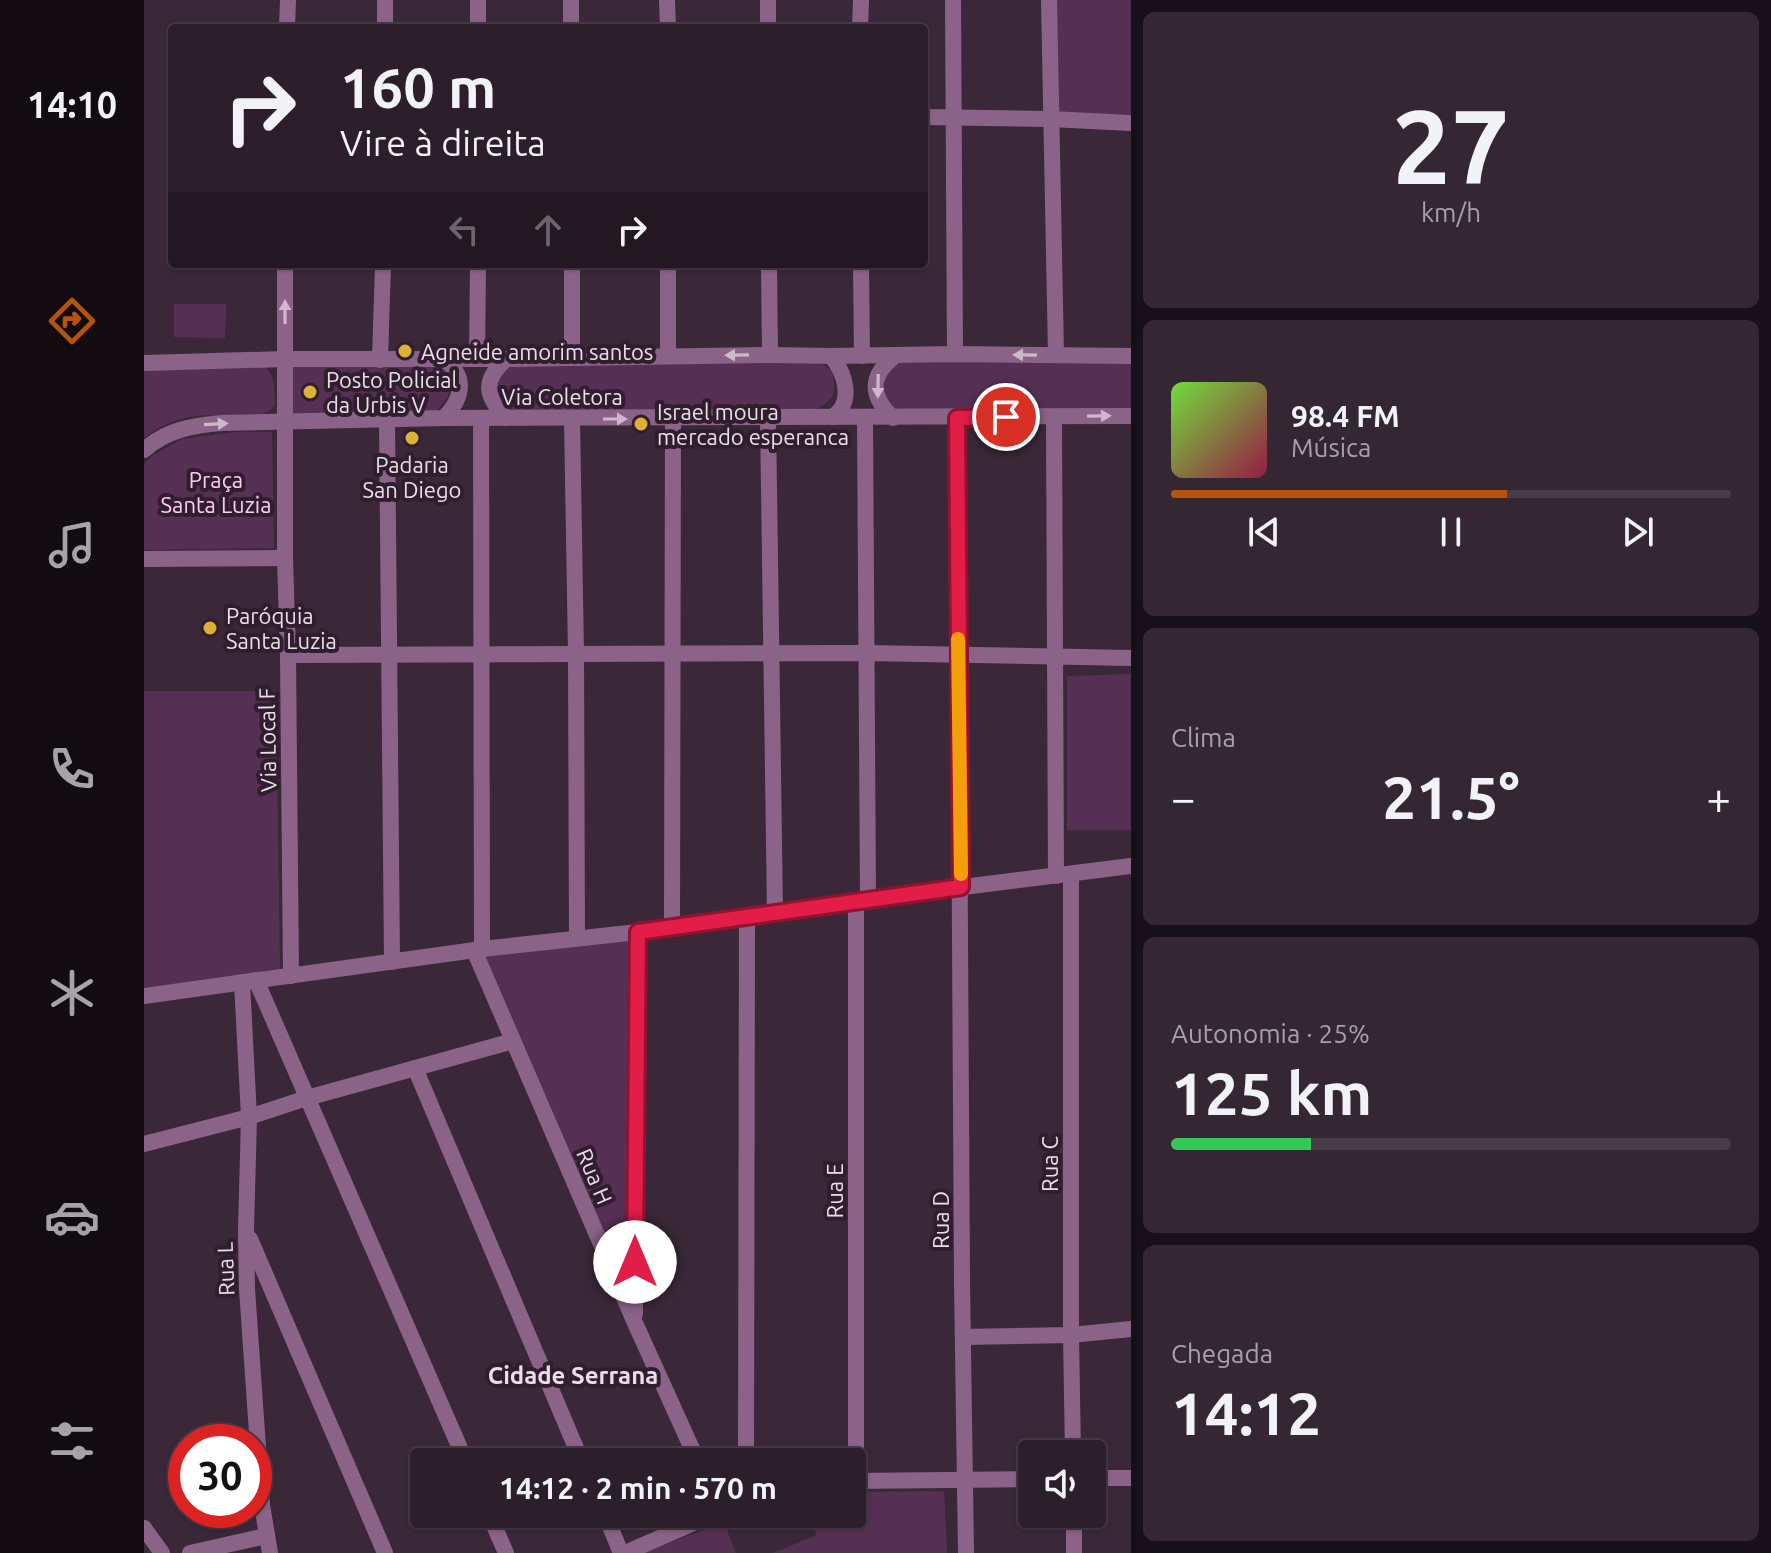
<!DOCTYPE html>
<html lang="pt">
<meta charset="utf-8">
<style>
body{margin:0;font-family:Ubuntu,sans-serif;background:#342733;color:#f1f3f6;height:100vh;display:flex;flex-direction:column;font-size:30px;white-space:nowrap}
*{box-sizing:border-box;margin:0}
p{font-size:26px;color:#a6a2a9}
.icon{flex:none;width:44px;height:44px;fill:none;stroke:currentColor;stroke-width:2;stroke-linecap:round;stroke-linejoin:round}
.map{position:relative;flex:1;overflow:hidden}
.side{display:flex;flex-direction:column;gap:12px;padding:12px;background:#181018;width:640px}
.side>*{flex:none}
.banner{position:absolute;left:24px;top:24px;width:760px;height:244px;border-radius:8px;box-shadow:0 2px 6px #0004,0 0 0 2px #483c47;background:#2c1e2b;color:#f1f3f6;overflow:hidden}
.fabs{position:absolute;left:874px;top:1440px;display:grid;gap:16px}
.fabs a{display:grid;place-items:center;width:88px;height:88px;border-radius:8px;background:#2c1e2b;box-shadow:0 2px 6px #0004,0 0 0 2px #483c47;font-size:40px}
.speed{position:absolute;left:24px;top:1424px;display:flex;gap:16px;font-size:40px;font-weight:700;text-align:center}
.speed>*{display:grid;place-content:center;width:104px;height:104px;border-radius:50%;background:#2c1e2b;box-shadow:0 2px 6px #0004,0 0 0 2px #483c47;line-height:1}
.speed .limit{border:12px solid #d22;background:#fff;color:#111}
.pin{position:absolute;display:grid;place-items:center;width:68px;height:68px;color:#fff;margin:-34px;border:4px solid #fff;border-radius:50%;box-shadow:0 2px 8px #0007}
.me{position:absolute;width:88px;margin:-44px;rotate:0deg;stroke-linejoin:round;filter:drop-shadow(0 0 6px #0008)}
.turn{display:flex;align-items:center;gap:28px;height:168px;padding:0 40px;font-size:36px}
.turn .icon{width:104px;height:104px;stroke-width:2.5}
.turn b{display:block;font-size:56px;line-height:68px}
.lanes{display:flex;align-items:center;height:76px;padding:0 40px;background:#0003;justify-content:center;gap:40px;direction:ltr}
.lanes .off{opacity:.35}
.big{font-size:60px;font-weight:700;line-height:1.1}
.side .card{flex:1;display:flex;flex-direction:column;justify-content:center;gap:12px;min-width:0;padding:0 28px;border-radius:12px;background:#342733}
.side .dial{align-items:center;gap:0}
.dial b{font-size:104px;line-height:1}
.song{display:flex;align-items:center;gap:24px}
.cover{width:96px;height:96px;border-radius:12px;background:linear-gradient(135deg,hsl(100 70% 55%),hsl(340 70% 35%))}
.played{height:8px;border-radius:4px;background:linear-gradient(90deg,#b45309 60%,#483c47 60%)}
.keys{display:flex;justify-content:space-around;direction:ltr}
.heat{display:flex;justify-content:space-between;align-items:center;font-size:44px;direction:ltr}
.charge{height:12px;border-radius:6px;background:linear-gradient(90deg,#34c759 25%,#483c47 0)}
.trip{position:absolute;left:266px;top:1448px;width:456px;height:80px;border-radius:8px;background:#2c1e2b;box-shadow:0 2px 6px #0004,0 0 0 2px #483c47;font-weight:700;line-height:80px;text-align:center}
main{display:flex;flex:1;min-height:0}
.tab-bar{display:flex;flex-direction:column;width:144px;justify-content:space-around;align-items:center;background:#120c11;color:#a6a2a9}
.tab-bar .icon{width:56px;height:56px}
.tab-bar .selected{color:#b45309}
.tab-bar b{font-size:36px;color:#f1f3f6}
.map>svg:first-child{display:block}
</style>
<main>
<nav class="tab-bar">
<b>14:10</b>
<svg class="icon selected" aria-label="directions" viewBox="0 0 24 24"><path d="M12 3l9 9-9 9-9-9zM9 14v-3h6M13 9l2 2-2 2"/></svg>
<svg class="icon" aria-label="music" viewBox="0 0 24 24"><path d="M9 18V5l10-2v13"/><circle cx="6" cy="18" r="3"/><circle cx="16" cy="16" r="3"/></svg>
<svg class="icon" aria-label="phone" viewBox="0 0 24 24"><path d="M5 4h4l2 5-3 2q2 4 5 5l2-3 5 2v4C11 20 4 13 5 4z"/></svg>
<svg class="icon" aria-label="climate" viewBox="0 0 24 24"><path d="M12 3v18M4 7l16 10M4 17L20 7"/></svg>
<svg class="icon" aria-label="car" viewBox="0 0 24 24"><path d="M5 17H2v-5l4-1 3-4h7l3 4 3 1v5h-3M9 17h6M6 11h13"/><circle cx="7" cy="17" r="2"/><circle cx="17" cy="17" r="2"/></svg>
<svg class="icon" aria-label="filters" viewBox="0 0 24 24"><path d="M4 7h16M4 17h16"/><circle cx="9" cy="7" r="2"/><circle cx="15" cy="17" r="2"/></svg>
</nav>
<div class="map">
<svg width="987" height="1553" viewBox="0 0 987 1553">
<rect width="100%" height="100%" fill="#3a2839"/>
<!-- green -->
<g fill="#563054">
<path d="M909,0H987V114H910Z"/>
<path d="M30,304H82L81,338L30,337Z"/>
<path d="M987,360V410L752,411L739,394L742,369L751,362Z"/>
<path d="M630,363L678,364L688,371C693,394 691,399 670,410L368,413L358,409L350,387L358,369L369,364Z"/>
<path d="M121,367C132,377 130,391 131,405C116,426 76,412 52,416C33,418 16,426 0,438V368Z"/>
<path d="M149,367H296C314,381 307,396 293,410L159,416L150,413L145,407Z"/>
<path d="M90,432H128L130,548L0,550V464L9,455L38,439Z"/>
<path d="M987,674V830H923V676Z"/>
<path d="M0,691H132L136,970L0,988Z"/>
<path d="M484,936L487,1301L335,953Z"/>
<path d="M800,1491L803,1553H629L673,1535L661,1514H708V1492Z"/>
<path d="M580,1523L592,1553H495Z"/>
</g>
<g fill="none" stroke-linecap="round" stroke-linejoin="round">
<!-- minor -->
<g stroke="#8b6389" stroke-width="16">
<path d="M241,0V28"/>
<path d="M334,0V28"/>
<path d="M427,0V28"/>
<path d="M523,0L524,28"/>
<path d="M809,0L811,354"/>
<path d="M905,0L912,355"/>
<path d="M143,28L144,0"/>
<path d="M624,28V0"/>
<path d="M716,28L717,0"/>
<path d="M780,117L906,119L987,123"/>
<path d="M141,264V558L144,655L147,976"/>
<path d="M428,264V358"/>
<path d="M625,264L626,355"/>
<path d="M717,264L718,356"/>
<path d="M524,356V264"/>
<path d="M687,356C698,369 707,391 698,407C696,411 692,414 689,417"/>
<path d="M333,359L334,264"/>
<path d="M362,359C338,381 341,396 362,418"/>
<path d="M236,360L239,264"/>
<path d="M0,363L141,359H362L626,355L687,356L811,354L987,356"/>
<path d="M910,417L912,876"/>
<path d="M300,418C318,399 324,378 301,360"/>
<path d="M337,418L338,949"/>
<path d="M624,418L631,913"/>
<path d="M721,418L724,899"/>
<path d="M749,418C726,396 725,376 751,356"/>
<path d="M813,418L818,1282L822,1553"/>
<path d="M428,419L432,654L433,938"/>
<path d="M243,420L248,962"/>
<path d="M0,450C22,430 50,425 78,423L300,418L987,416"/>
<path d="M0,559L141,558"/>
<path d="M144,655L722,653L987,658"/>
<path d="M927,874V1335L929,1454"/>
<path d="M528,927L529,418"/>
<path d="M330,950L491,1323L554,1462"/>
<path d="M112,980L322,1462"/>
<path d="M98,982L105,1117L102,1230L103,1289L118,1505L126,1553"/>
<path d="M0,996L338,949L494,932L724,899L987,866"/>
<path d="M271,1068L438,1462"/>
<path d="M0,1144L105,1117L163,1098L369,1041"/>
<path d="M106,1239L241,1553"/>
<path d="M491,1314L494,932"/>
<path d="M819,1337L927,1335L987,1329"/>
<path d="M602,1462L603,917"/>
<path d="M948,1478H987"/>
<path d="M708,1481L888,1479"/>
<path d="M712,1481V901"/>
<path d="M345,1514L362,1553"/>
<path d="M461,1514L477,1553"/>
<path d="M930,1514V1553"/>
<path d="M0,1528L18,1553"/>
<path d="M46,1553L122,1536"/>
<path d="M481,1553L570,1514"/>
</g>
</g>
<!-- one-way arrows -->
<defs><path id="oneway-solid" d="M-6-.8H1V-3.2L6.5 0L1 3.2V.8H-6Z" transform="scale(2)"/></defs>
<g fill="#ceb9cc">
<use href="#oneway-solid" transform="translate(141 312) rotate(-90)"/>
<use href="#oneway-solid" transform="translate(593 355) rotate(179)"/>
<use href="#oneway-solid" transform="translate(881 355) rotate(-179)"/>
<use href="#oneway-solid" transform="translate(734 386) rotate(91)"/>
<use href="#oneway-solid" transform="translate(955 416) rotate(-1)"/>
<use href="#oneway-solid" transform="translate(471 419)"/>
<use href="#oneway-solid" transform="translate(72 424) rotate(-3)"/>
</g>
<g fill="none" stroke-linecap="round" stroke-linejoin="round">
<!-- route casing -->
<g stroke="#92132f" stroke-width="20">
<path id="route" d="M491,1262L494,932L817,887L813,418L862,417"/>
</g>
<!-- route -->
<use href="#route" stroke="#e11d48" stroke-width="14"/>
<!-- slow -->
<path stroke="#f59e0b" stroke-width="14" d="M814,639L817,874"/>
</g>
<!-- markers -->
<g fill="#ddb133" stroke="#301e2f" stroke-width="3">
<circle cx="261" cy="351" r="8"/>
<circle cx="166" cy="392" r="8"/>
<circle cx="497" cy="424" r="8"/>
<circle cx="268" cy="438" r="8"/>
<circle cx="66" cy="628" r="8"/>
</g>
<g text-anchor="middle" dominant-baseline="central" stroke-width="8" stroke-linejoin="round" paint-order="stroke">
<!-- poi labels -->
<g font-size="22" fill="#eadee9" stroke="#301e2f" text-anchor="start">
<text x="277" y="351">Agneide amorim santos</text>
<text x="182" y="379">Posto Policial<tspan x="182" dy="25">da Urbis V</tspan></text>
<text x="513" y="411">Israel moura<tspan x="513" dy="25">mercado esperanca</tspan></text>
<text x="268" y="464" text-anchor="middle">Padaria<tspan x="268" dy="25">San Diego</tspan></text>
<text x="82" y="615">Paróquia<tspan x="82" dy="25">Santa Luzia</tspan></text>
</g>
<!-- street labels -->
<g font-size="22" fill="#eadee9" stroke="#301e2f">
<text x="418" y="396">Via Coletora</text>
<text transform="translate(123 740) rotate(-91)">Via Local F</text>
<text transform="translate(905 1164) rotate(-90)">Rua C</text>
<text transform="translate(451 1176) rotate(67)">Rua H</text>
<text transform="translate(690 1191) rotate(-90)">Rua E</text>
<text transform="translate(796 1220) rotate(-90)">Rua D</text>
<text transform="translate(81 1269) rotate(-92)">Rua L</text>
</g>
<!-- park labels -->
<g font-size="22" fill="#fecbfa" stroke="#301e2f">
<text x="72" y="479">Praça<tspan x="72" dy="25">Santa Luzia</tspan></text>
</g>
<!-- neighbourhood labels -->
<g font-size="24" font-weight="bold" fill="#eadee9" stroke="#301e2f">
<text x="429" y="1375">Cidade Serrana</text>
</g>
</g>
</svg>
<div class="fabs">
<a><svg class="icon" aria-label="sound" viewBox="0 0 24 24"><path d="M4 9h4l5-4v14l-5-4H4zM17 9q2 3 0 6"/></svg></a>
</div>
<div class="speed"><div class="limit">30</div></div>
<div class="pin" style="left:862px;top:417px;background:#d93025"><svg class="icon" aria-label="arrive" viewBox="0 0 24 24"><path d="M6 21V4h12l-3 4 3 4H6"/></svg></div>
<svg class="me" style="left:491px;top:1262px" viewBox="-20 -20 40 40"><circle r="19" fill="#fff"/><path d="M0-13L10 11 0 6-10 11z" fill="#e11d48"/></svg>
<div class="trip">14:12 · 2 min · 570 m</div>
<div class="banner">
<div class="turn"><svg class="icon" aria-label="right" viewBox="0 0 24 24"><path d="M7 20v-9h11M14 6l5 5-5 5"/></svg><div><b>160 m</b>Vire à direita</div></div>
<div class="lanes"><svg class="icon off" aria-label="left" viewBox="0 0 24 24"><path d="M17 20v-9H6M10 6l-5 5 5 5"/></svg><svg class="icon off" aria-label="ahead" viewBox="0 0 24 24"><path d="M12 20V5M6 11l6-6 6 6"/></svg><svg class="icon" aria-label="right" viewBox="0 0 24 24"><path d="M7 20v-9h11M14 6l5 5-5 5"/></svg></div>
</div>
</div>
<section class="side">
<div class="card dial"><b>27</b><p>km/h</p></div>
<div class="card">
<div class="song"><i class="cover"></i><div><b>98.4 FM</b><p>Música</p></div></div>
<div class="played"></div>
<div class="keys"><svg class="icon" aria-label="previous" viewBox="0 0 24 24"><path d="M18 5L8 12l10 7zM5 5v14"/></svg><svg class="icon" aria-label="pause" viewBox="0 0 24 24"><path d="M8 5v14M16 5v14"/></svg><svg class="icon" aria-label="next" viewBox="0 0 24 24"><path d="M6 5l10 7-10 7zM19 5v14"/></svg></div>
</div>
<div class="card"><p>Clima</p>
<div class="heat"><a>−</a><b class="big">21.5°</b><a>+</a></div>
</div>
<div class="card"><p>Autonomia · 25%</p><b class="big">125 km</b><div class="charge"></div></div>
<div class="card"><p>Chegada</p><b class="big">14:12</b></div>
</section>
</main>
